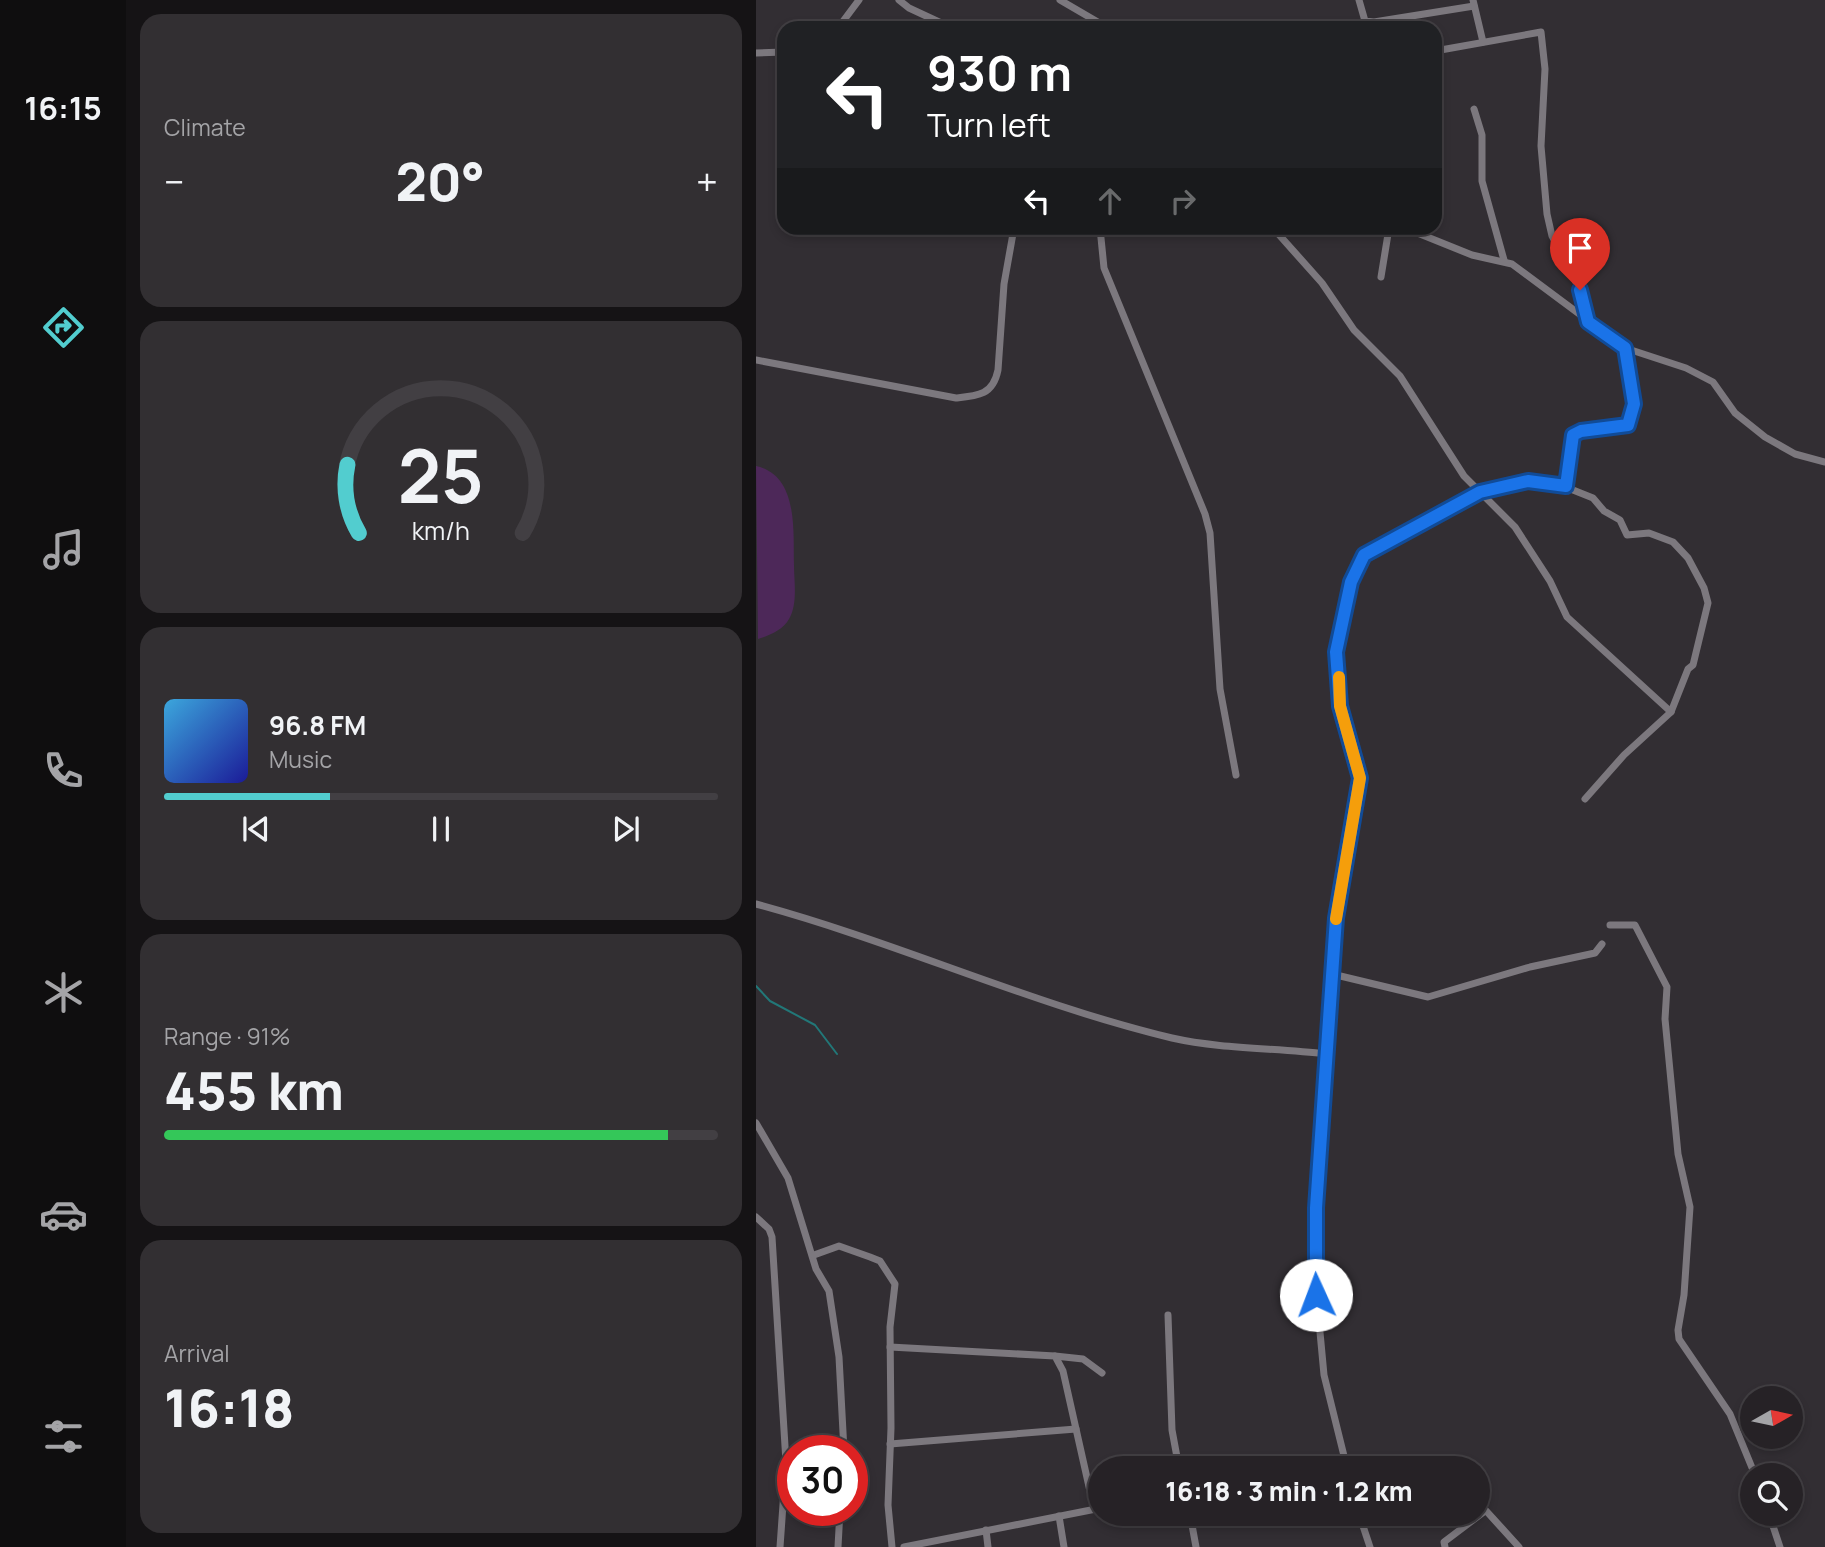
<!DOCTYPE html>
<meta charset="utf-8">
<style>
body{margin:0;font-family:Manrope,sans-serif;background:#322f32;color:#f1f3f6;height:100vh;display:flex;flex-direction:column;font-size:26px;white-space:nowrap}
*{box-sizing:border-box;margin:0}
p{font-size:23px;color:#a4a4a7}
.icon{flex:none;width:38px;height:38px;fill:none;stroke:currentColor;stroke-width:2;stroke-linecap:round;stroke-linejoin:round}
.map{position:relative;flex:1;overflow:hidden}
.drawer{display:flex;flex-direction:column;gap:14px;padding:14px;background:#151315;width:630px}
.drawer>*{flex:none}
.banner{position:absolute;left:21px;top:21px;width:665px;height:214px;border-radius:21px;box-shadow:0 4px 10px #0003,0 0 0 2px #423f43;background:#202124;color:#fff;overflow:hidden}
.needle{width:46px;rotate:81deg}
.tools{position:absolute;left:984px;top:1386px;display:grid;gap:14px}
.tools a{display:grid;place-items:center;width:63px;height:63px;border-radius:50%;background:#262226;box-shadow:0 4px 10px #0003,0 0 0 2px #423f43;font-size:35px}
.speed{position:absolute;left:21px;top:1435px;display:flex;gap:14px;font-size:35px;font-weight:700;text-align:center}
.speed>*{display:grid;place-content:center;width:91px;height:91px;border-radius:50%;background:#262226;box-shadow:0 4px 10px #0003,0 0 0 2px #423f43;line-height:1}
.speed .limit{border:10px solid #d22;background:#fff;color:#111}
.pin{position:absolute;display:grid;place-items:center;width:60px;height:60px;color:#fff;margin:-72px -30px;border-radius:50% 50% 50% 0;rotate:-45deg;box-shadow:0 0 7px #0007}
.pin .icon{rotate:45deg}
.me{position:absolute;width:77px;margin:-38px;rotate:358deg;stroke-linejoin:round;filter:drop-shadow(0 0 5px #0008)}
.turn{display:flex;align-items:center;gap:24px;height:147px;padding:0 35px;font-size:32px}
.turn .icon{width:91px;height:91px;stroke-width:2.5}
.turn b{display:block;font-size:49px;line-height:60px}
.lanes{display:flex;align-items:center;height:66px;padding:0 35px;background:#0003;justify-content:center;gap:35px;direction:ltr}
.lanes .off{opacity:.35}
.big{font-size:52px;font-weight:800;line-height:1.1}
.drawer .card{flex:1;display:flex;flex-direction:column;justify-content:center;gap:10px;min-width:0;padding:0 24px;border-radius:21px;background:#322f32}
.drawer .dial{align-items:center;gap:0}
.dial svg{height:182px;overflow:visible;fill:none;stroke:#423f43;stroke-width:7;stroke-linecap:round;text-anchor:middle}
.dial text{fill:#f1f3f6;stroke:none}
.song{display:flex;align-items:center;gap:21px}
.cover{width:84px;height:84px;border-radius:10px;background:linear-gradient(135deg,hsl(200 70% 55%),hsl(240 70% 35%))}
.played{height:7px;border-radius:4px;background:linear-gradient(90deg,#52cdcf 30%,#423f43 30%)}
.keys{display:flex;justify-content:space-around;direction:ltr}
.heat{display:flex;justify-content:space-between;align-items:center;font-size:38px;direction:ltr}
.charge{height:10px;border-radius:5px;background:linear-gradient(90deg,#34c759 91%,#423f43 0)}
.trip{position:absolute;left:332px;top:1456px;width:402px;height:70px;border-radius:35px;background:#262226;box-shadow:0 4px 10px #0003,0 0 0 2px #423f43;font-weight:800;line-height:70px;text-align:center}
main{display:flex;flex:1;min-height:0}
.tab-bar{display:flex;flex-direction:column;width:126px;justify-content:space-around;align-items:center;background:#0f0e0f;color:#a4a4a7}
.tab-bar .icon{width:49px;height:49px}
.tab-bar .selected{color:#52cdcf}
.tab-bar b{font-size:32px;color:#f1f3f6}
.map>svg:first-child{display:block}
</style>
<main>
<nav class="tab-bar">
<b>16:15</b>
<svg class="icon selected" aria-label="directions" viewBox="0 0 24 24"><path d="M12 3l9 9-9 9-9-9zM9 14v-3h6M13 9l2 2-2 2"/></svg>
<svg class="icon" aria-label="music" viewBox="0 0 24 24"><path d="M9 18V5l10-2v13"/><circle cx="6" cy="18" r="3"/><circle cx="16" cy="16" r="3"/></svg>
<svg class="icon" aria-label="phone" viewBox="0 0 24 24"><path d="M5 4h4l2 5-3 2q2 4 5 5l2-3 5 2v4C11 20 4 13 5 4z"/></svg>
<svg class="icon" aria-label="climate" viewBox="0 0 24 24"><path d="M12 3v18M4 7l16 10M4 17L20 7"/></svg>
<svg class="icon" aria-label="car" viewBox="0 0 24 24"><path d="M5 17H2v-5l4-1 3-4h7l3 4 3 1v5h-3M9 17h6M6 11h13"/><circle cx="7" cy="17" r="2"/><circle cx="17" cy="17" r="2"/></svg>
<svg class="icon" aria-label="filters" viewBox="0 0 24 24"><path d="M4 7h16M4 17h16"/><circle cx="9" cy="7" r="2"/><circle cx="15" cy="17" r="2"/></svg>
</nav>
<section class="drawer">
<div class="card"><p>Climate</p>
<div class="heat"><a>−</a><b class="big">20°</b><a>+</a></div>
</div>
<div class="card dial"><svg viewBox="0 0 100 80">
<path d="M14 69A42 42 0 1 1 86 69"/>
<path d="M14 69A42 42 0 0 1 9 39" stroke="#52cdcf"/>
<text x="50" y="56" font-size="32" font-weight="700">25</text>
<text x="50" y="72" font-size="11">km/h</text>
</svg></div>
<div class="card">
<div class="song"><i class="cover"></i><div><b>96.8 FM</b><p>Music</p></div></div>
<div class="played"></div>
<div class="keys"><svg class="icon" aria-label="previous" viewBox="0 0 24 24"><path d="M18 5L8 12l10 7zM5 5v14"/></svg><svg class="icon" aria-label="pause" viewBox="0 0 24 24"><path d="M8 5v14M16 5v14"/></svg><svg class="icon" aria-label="next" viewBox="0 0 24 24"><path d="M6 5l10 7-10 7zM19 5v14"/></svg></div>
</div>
<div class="card"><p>Range · 91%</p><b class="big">455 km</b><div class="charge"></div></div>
<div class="card"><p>Arrival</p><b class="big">16:18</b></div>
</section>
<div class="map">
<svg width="1069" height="1547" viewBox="0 0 1069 1547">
<rect width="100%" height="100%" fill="#322e33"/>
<!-- green -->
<path fill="#4d2859" d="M0,466C43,475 37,532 38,565C38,581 42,604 33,619C27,630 14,635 2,639Z"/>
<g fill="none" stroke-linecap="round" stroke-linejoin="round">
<!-- stream -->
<path stroke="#227778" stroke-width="2" d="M0,986L14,1001L59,1025L81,1054"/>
<!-- minor -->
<g stroke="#7c787e" stroke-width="7">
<path d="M143,0L153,8L196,28"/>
<path d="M304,0L352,28"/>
<path d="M603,0L609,21L618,22L718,6"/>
<path d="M717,0L727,42"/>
<path d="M82,28L103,0"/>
<path d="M679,51L785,32L789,69L785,146L791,214L796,236L824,290L831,322"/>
<path d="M0,53L28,52"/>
<path d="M718,109L726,135V181L748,260"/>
<path d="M344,228L348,268L449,514L454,533L464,689L480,775"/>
<path d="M517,228L566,283L598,330L644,376L708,476L759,527L794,581L811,617L915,712"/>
<path d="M649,228L716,255L756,264L869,348L930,368L957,382L979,413L1009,437L1039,454L1069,462"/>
<path d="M625,277L633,228"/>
<path d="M0,360L200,398C222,396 237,395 242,370L248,284L258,228"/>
<path d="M810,486L817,435L825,431L872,425C884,403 873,372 869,348"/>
<path d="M0,904C141,942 274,1004 416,1038C465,1049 519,1048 570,1054"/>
<path d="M854,925H879L911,987L909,1019L922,1154L934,1207L928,1295L922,1330L923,1339L974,1414L999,1475"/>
<path d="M576,974L672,997L774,967L839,953L846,944"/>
<path d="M0,1123L32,1178L60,1269L73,1291L83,1357L88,1451"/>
<path d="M0,1217L13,1229L16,1237L30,1462L24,1547"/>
<path d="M58,1255L83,1246L114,1257L124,1261L139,1284L134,1327L135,1428L132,1505L136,1547"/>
<path d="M412,1315L416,1430L423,1468"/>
<path d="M134,1347L299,1356L307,1371L338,1509"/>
<path d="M299,1356L327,1359L346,1373"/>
<path d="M134,1444L320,1429"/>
<path d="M678,1460L689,1468"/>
<path d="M538,1468L589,1460"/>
<path d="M591,1468L568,1375L558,1268L580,918L604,778L584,707L580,652L595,582L608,555L672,519L724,492L772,481L807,486L837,498L848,511L864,520L871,535L893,533L917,542L932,558L948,588L952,603L937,665L932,669L915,712L868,755L829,799"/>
<path d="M723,1503L763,1547"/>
<path d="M434,1514L440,1547"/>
<path d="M603,1514L614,1547"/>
<path d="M1013,1514L1024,1547"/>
<path d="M303,1516L308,1547"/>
<path d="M230,1530L232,1547"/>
<path d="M82,1547L84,1510"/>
<path d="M148,1547L345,1508"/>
<path d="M689,1547L688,1542L729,1511"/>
</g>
</g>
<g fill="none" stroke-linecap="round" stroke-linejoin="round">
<!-- route casing -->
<g stroke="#114b97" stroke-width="18">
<path id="route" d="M560,1295V1208L580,918L604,778L584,706L580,652L595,582L608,555L724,492L772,481L810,486L817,435L825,431L872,425L878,404L869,348L832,322L824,290"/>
</g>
<!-- route -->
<use href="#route" stroke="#1a73e8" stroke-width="12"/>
<!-- slow -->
<path stroke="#f59e0b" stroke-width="12" d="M580,919L604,778L584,706L583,677"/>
</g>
</svg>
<div class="tools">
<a><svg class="needle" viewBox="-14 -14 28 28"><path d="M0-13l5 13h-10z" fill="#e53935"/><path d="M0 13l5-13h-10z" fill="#a4a4a7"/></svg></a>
<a><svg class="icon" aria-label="search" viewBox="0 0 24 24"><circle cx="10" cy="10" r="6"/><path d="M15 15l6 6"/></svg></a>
</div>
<div class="speed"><div class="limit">30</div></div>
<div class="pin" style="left:824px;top:290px;background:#d93025"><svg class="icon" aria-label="arrive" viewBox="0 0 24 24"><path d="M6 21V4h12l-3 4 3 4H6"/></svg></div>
<svg class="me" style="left:560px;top:1295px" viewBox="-20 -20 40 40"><circle r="19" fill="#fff"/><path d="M0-13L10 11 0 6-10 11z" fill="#1a73e8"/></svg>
<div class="trip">16:18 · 3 min · 1.2 km</div>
<div class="banner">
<div class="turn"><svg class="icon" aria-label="left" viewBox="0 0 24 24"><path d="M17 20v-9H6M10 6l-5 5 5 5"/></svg><div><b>930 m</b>Turn left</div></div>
<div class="lanes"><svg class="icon" aria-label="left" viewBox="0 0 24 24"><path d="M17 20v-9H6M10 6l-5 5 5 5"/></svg><svg class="icon off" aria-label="ahead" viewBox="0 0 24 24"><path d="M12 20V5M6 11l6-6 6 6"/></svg><svg class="icon off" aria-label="right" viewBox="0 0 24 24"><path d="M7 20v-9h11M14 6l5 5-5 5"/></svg></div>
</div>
</div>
</main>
